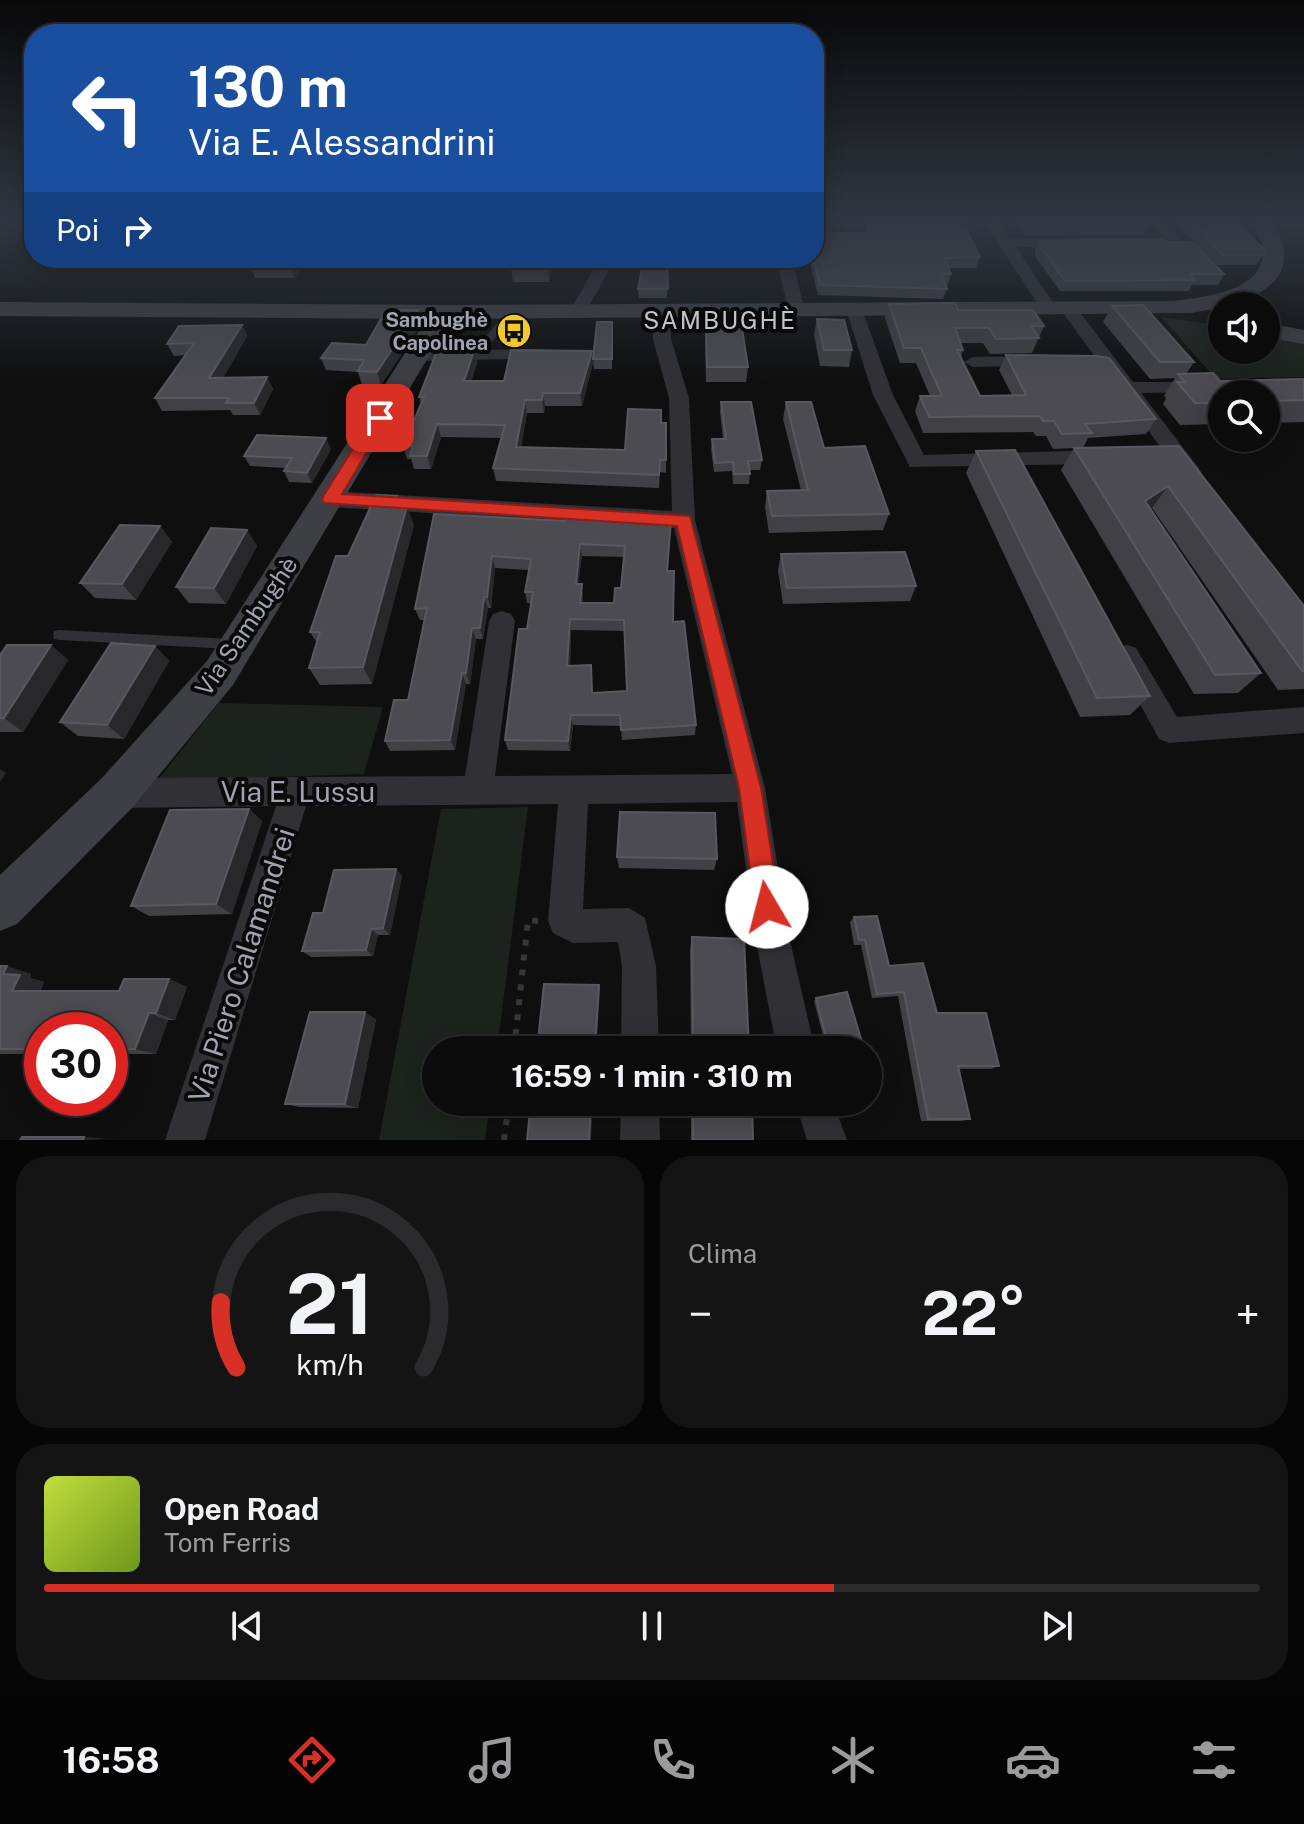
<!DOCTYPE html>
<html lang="it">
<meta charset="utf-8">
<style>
body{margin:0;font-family:"Public Sans",sans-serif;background:#141415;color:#f1f3f6;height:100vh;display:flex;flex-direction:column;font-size:30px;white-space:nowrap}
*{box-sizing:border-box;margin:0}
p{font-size:26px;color:#9a9b9d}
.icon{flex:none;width:44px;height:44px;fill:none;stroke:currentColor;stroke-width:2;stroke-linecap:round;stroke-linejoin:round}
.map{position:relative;height:1140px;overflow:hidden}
.panel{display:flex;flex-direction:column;gap:16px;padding:16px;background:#060607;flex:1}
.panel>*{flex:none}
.top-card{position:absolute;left:24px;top:24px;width:800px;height:244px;border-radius:32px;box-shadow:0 4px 20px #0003,0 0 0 2px #2b2b2d;background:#1a4fa0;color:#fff;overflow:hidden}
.buttons{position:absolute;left:1208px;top:292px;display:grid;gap:16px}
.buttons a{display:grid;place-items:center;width:72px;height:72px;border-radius:50%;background:#0b0b0c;box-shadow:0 4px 20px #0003,0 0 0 2px #2b2b2d;font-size:40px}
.speed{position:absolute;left:24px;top:1012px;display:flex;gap:16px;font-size:40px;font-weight:700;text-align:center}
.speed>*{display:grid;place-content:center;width:104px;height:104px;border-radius:50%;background:#0b0b0c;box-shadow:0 4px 20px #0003,0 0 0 2px #2b2b2d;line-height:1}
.speed .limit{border:12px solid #d22;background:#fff;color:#111}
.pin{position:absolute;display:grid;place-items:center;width:68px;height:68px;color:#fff;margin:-34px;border-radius:16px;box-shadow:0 4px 12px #0006}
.me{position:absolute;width:88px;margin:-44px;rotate:352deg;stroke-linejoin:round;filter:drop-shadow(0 0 6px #0008)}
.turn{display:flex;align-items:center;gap:28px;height:168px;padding:0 32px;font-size:36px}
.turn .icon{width:104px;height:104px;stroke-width:2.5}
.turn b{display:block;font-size:56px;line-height:68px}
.then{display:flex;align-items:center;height:76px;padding:0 32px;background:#0003;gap:16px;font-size:30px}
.big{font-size:60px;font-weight:700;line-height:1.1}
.panel .widget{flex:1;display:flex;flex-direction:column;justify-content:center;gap:12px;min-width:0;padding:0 28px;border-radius:32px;background:#141415}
.panel .dial{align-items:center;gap:0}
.dial svg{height:208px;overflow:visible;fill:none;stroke:#2b2b2d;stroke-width:7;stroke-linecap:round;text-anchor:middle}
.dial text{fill:#f1f3f6;stroke:none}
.song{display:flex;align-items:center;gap:24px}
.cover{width:96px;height:96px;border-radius:12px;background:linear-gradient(135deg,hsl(70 70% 55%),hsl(80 70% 35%))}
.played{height:8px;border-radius:4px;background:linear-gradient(90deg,#d93025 65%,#2b2b2d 65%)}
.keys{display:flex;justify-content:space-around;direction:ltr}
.heat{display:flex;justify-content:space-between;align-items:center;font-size:44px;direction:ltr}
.panel .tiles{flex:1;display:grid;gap:16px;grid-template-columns:1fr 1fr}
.widget:last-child{grid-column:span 2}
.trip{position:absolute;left:422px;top:1036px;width:460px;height:80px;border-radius:40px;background:#0b0b0c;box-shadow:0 4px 20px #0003,0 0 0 2px #2b2b2d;font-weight:700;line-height:80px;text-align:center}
.dock{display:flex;height:128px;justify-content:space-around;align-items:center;background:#040405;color:#9a9b9d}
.dock .icon{width:56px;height:56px}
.dock .selected{color:#d93025}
.dock b{font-size:36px;color:#f1f3f6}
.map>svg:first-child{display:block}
</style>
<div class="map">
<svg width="1304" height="1140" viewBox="0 0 1304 1140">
<rect width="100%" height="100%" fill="#0f0f10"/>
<!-- green -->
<g fill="#1c231d">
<path d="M1161,317L1222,326V350H1266V335L1304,342V377L1216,379Z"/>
<path d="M219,703L383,707L364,774L157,781Z"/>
<path d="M528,807L497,1050H436V1102H490L485,1140H379L441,809Z"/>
</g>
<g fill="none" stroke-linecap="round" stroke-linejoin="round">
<!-- path -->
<g stroke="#36373c" stroke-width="6" stroke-dasharray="6 9" stroke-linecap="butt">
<path d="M514,1050L528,920L539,921"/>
<path d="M504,1140L509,1102"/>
</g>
<!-- lane -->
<g fill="#303035" fill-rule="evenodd">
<path d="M510,308L517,310C504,326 486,357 463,357V353L481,342Z"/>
<path d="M59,630L231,639L236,640L238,644L236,648L231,649L59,640L54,639L53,635L54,631Z"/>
</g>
<!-- street -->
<g fill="#303035" fill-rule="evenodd">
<path d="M984,221H998L1010,239L1076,240V246L1071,247H1016L1058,310L1056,314H1044Z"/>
<path d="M1149,221H1164L1182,242L1180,245H1127V239L1163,238Z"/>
<path d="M600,258H616L585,313H573L571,309Z"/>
<path d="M776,258H792L804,308L802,312H790L788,308Z"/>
<path d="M661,304L669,309L671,339L689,398L695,520L765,788L789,936L815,1050H777L755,936L737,802L588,804L583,909L629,908L645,918L656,966L659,1050H621L622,966L618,942L573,943L553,933L548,921L558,804L306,806L205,1140H165L276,806L117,808L106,803L102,793L106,783L117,778L465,776L489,621L493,614L502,611L511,614L515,621L495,776L732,774L674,528L330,507L322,504L319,499L322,494L330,491L672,511L669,398L653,339V309Z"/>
<path d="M854,304L862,309L893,395L924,455L1101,450L1111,457L1101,464L910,467L873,395L846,309Z"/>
<path d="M1069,305L1075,306L1133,382H1208L1210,386L1201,392L1141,393L1198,467L1201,472L1198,477H1182L1061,310Z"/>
<path d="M542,349L551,354L548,358L418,361L409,356L418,351Z"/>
<path d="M1036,356L1042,357L1045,361L1042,365L973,367L964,362L973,357Z"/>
<path d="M1127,645L1136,648L1177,717L1304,707V733L1169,743L1159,739L1114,656L1118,648Z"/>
<path d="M621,1102H659L660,1140H620Z"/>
<path d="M795,1102H833L847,1140H807Z"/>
</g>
<!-- secondary -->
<g fill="#3e3f45" fill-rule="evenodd">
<path d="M1252,221H1272C1276,228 1281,237 1283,245C1294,295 1226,307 1192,313L455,319L448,324L233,685L132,808L17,924L0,931V875L102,778L207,661L427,319L0,316V302L449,305L1173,301C1205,297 1271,291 1262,244C1260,237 1255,228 1252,221Z"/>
<path d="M1266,323L1304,330V344L1266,337Z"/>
</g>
</g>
<!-- wall -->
<g fill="#404045" fill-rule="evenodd">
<path d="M866,221L980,257L976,268H949L951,274L948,285H945L947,289L943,299L818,295L809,258H814L828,233H865Z"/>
<path d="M1015,221H1144L1148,225L1143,235H1024Z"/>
<path d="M1179,221H1234L1263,255L1256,265H1217L1177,224Z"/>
<path d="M1039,240L1165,242L1224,274L1218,285H1192L1189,291H1060L1035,256V250Z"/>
<path d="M511,258H553L549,282H513L510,262Z"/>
<path d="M667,258V298H639L638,289Z"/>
<path d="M306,259L294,278H255L251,267Z"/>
<path d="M889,304L958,310L1044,326L1032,353L990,354L983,343H961L963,350L961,357L980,396L1012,395L999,370L1006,355L1156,419L1146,434L1088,438L1083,448L1179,446L1304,606V689L1278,690L1152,508L1151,509L1261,673L1238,693L1194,694L1061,470L1074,448L1053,449L1046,436H1036L1033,432L923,433L915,411L920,396H930L916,363H900L885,318Z"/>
<path d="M1112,306L1194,362L1186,374L1220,381L1304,379V422L1266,423V394H1222V424L1180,425L1163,404L1166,398L1164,396L1175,378L1150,379L1103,322Z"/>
<path d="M418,310L422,322L381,385L362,384L358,372L326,370L321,358L366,345Z"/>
<path d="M817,319L852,350L849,367L820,366L814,335Z"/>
<path d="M612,322V369H594L593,359Z"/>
<path d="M242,325L247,336L223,378L267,377L273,389L260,415H233L230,410L162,411L155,398L185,355L174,356L167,344Z"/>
<path d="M706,327L748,367L746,382H706L705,342Z"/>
<path d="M474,351L477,363L471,381H504L592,351L593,363L582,406H545L544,413H527L521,447L625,450L661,423H666V473L660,472L659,488L496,481L493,468L501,438L441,437L431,469H414L411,459H407L403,446L421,404L419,397Z"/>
<path d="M721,402L762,460L760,470H750L749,484H733L732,471L714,472L711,449L712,439H723L720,412Z"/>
<path d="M786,402L824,448L889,514L883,530L769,533L765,507L767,491L801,490L783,419Z"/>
<path d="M331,449L312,483L289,482L284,471L286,468L250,466L244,456Z"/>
<path d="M976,451L1150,696L1130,715L1080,717L966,473Z"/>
<path d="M400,506L414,525L372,684L320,685L309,668L317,643L310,632L348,556Z"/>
<path d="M434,514L564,521L671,520L668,571L673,622L696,725L695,735L622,740L621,726L573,725L570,751L508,750L505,740L531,603H527L525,592L529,570L495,568L491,608H488L483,639H476L470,684H466L455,750L390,751L385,741L408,700L425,620H420L415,609ZM582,556L624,557L621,588L614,603H583V595L578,584ZM571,630L625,631L627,691L593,693L570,666Z"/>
<path d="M160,526L172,542L136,600L95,598L80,583Z"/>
<path d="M247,530L257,546L226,604L189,603L176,587Z"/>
<path d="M781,554L916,586L910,601L783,604L778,570Z"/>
<path d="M51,645L68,660L23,732H0V655Z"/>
<path d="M155,646L169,661L124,739L78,736L60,722Z"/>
<path d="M249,809L262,821L232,914L149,916L131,906Z"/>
<path d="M617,857L717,859L714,870L619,868Z"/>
<path d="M396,869L402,876L390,935H378L373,956L311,957L302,951L323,913Z"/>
<path d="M854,917L889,966L937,1013L999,1066L991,1069H958L970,1119L962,1121H921L898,996L872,998L861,945H854L850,922Z"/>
<path d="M692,937L749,1050H691L690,949Z"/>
<path d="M0,966L31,974L30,978L44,982L40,991H119L169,979L187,987L175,1020H168L156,1054H110V1030H42V1054H0Z"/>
<path d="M816,998L861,1039L858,1041L826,1047L814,1001Z"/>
<path d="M376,1019L358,1108L300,1107L285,1104Z"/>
<path d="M691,1102H752L753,1140H691Z"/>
</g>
<!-- shaded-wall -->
<g fill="#28282b">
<path d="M296,258H305L306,259L294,278L289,268Z"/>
<path d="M548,258H553L549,282L547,262Z"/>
<path d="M418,310L422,322L381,385L377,372Z"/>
<path d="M242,325L247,336L216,390L209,378Z"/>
<path d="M474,351L477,363L467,394L464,381Z"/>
<path d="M592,351L593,363L582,406L580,393Z"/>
<path d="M267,377L273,389L260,415L254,403Z"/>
<path d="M543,393L545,406L544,413L542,400Z"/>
<path d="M525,400L527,413L518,460L516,447Z"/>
<path d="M437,424L441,437L431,469L427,456Z"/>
<path d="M326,438L331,449L312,483L307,473Z"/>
<path d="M1168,486L1152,508L1130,522L1145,501Z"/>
<path d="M397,496L404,515L393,506Z"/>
<path d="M407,506L414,525L372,684L363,667Z"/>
<path d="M160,526L172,542L136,600L122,584Z"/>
<path d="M247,530L257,546L226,604L214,588Z"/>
<path d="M580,544L582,556L577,595L576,584Z"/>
<path d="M492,556L495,568L491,608L487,597Z"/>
<path d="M582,584L583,595L582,614L580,603Z"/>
<path d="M484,597L488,608L483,639L480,628Z"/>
<path d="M570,619L571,630L569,677L567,666Z"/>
<path d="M472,628L476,639L470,684L466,673Z"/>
<path d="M51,645L68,660L23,732L4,718Z"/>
<path d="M155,646L169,661L124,739L107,725Z"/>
<path d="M462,673L466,684L455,750L450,740Z"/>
<path d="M571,715L573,725L570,751L568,741Z"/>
<path d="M0,769L6,773L0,782Z"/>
<path d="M249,809L262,821L232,914L216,904Z"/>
<path d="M396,869L402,876L390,935L383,928Z"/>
<path d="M371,929L378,935L373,956L366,950Z"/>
<path d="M7,966L31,974L30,978L44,982L36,998L12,991L3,974Z"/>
<path d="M169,979L187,987L175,1020L156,1013Z"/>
<path d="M599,985L600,990L596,1050H595Z"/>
<path d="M365,1012L376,1019L358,1108L345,1104Z"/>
<path d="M149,1013L168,1020L156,1054L135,1049Z"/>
<path d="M591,1102H593L591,1140H589Z"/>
<path d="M84,1137L108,1139L83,1140Z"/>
</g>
<!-- building -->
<g fill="#4b4b51" stroke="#585960" stroke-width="2" fill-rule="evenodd">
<path d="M814,221H824L828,233H866L867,221H962L980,257L945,258L951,274H941L947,289L820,285L813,258Z"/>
<path d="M1026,221H1144L1148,225H1028Z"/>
<path d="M1190,221H1234L1265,250L1263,255H1223Z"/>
<path d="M1161,239L1165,242H1193L1224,274H1190L1195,280L1065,281L1040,246L1039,240Z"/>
<path d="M257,258H296L289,268L251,267Z"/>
<path d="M511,258H548L547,262H510Z"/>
<path d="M644,258H667L668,289H638Z"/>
<path d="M955,303L958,310H1033L1044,326H1031L1039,338L996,339L989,328H955L963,350H957L980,396L1026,395L1006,355L1097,356L1109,358L1156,419L1085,424L1092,433L1062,434L1054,421H1043L1040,416L929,417L920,396H942L921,348H904L889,304Z"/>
<path d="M1143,305L1194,362H1160L1112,306Z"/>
<path d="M386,310H418L377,372L358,371L364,360L321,358L332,343L366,345Z"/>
<path d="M817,319L844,320L852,350H824Z"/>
<path d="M597,322H612V359H593Z"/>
<path d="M242,325L209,378L267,377L254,403H226L229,398H155L194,343L167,344L179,326Z"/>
<path d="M706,327L742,328L748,367H707Z"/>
<path d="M511,350L592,351L580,393H543L542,400H525L516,447L625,450L628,409L661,410V423H666V460H660L659,475L493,468L505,425L437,424L427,456H410L413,446H403L424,397H419L437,351H474L464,381H504Z"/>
<path d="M1213,373L1220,381L1304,379V400L1266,401V394H1222V403H1195L1177,382H1185L1178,374Z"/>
<path d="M721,402H751L762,460L748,461L750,474H734L733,462L715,463L712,439H726Z"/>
<path d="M786,402H811L824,448L865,446L889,514L772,516L767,491L808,490Z"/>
<path d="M257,435L326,438L307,473L284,471L292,458L244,456Z"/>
<path d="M1179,446L1304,606V671H1302L1168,486L1145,501L1261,673L1215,675L1074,448Z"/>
<path d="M1015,450L1150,696L1097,698L976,451Z"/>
<path d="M376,495L397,496L393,506H407L363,667L309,668L320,632H310L336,556H348Z"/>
<path d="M434,514L564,521L565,516L671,520L667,571H674L673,622L684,621L696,725L621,730L620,715H571L568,741L505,740L519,629H527L533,592H525L531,559L492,556L487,597H484L480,628H472L466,673H462L450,740L385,741L394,700H408L427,608L415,609ZM580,544L625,546L621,588H615L614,603H580L582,584H576ZM570,619L624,620L627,691L592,693L591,665L567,666Z"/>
<path d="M120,525L160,526L122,584L80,583Z"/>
<path d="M211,528L247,530L214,588L176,587Z"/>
<path d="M905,552L916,586L787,588L781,554Z"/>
<path d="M111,643L155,646L107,725L60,722Z"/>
<path d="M7,645H51L4,718H0V655Z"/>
<path d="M249,809L216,904L131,906L170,810Z"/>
<path d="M620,812L715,813L717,859L617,857Z"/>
<path d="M396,869L383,928L371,929L366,950L302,951L313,913H323L334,870Z"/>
<path d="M877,916L889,966L923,963L937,1013H986L999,1066H958L970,1119H928L904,992L877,994L865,940H859L854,917Z"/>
<path d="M692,937L744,939L749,1050H693Z"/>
<path d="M0,966H7L3,974L20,975L12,991H119L124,979H169L156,1013H149L135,1049H110V1030H42V1049H0Z"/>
<path d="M544,984L599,985L595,1050H537Z"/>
<path d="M847,992L861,1039L828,1045L816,998Z"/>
<path d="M310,1012H365L345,1104H285Z"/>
<path d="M531,1102H591L589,1140H527Z"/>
<path d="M693,1102H752L753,1140H693Z"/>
<path d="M22,1137H84L83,1140H20Z"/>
</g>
<!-- sky -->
<linearGradient id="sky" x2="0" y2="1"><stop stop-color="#080809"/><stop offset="0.58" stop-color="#313742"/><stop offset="1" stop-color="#313742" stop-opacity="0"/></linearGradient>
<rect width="1304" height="381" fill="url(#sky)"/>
<!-- route -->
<path fill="#d93025" stroke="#8d1f18" stroke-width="2" d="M380,413L387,418L342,494L690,516L761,788L780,907L776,916L767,919L758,916L755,907L739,788L677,526L324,503L322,499L324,495L374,415Z"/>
<!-- icons -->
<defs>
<g id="bus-disc" transform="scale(1.8)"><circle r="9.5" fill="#f0ca28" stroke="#0a0a0b"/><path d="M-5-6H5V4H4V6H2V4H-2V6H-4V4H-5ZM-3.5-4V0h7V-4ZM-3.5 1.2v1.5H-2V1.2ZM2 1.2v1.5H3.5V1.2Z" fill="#111"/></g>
</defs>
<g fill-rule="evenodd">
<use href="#bus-disc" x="514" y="331"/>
</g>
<g text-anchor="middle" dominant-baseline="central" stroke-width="8" stroke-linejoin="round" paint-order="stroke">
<!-- far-poi labels -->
<g font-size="20" font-weight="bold" fill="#a0a3b1" stroke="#0a0a0b" text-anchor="end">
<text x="488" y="320">Sambughè<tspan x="488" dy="23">Capolinea</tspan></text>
</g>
<!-- far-quarter labels -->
<g font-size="24" letter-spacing="2" fill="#c1c3cd" stroke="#0a0a0b">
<text x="720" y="320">SAMBUGHÈ</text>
</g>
<!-- street labels -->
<g font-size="24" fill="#a0a3b1" stroke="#0a0a0b">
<text transform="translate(246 626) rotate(-56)">Via Sambughè</text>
</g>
<!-- near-street labels -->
<g font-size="28" fill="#a0a3b1" stroke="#0a0a0b">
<text x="298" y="791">Via E. Lussu</text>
<text transform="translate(241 965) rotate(-72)">Via Piero Calamandrei</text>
</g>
</g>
</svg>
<div class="buttons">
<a><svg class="icon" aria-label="sound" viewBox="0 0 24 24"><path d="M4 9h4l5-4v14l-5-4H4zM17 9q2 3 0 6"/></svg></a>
<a><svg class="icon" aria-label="search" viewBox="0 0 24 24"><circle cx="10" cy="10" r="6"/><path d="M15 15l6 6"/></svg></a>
</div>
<div class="speed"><div class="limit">30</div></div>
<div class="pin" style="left:380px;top:418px;background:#d93025"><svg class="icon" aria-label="arrive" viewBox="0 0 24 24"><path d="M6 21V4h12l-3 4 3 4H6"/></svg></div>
<svg class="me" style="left:767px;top:907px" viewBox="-20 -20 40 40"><circle r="19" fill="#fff"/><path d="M0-13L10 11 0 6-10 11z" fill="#d93025"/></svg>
<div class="trip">16:59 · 1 min · 310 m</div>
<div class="top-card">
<div class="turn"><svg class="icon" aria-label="left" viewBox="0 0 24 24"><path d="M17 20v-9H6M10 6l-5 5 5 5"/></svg><div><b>130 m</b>Via E. Alessandrini</div></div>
<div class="then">Poi<svg class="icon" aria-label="right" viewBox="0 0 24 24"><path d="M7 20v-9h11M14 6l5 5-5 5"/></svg></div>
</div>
</div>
<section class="panel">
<div class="tiles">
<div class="widget dial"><svg viewBox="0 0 100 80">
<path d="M14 69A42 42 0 1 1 86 69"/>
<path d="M14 69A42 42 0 0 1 8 44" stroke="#d93025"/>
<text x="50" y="56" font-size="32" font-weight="700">21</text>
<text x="50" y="72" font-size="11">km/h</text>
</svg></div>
<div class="widget"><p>Clima</p>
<div class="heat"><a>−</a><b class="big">22°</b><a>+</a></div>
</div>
<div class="widget">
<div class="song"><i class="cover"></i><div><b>Open Road</b><p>Tom Ferris</p></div></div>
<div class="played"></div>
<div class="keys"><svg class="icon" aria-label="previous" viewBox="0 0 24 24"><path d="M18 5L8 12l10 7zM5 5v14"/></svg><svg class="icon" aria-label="pause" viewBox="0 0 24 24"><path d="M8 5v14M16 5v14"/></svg><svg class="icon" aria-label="next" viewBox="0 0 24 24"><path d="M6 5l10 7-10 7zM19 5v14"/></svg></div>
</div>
</div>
</section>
<nav class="dock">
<b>16:58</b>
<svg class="icon selected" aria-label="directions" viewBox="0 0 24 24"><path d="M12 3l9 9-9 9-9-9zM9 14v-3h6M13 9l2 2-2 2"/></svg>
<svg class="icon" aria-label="music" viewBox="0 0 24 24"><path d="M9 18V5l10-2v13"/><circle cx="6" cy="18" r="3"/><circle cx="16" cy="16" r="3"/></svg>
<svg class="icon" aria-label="phone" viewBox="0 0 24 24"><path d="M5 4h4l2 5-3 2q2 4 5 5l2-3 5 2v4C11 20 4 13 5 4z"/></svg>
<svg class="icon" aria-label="climate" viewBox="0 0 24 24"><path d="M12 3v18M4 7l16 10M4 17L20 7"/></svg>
<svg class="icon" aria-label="car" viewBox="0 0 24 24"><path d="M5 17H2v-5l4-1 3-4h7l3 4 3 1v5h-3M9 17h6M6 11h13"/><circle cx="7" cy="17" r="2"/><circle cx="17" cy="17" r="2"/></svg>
<svg class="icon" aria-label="filters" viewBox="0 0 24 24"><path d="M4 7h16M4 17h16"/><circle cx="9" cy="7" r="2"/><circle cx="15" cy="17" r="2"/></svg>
</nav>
